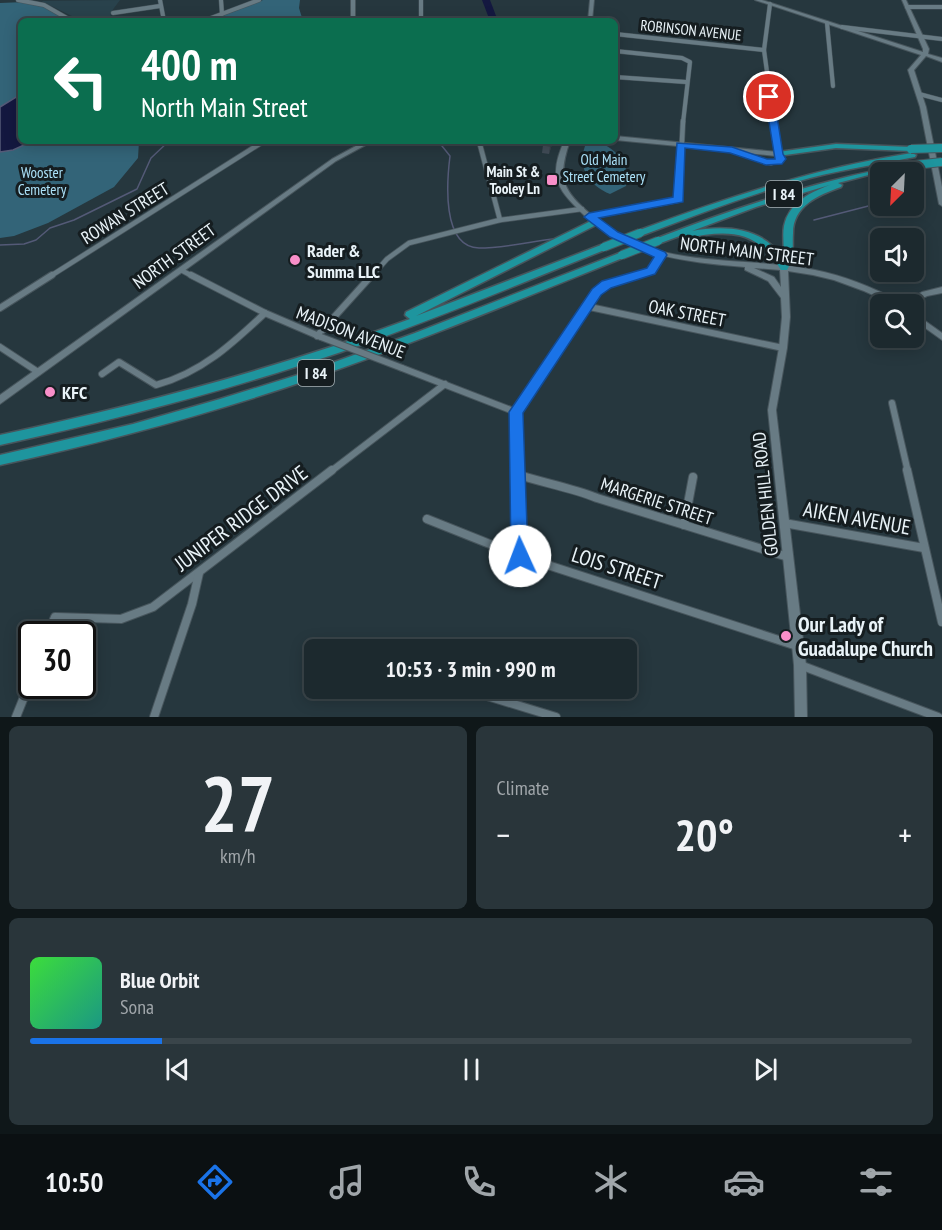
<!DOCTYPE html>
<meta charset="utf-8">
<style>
body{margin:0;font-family:"PT Sans Narrow",sans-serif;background:#29353a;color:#f1f3f6;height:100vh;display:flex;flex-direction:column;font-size:22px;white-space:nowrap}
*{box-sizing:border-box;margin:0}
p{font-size:20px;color:#a0a6aa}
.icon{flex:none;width:33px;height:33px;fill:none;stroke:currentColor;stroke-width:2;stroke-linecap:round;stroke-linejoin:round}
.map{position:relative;height:717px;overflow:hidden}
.details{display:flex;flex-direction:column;gap:9px;padding:9px;background:#0f1719;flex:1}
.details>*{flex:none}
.guide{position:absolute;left:18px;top:18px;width:600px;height:126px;border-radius:9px;box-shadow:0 3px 15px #0003,0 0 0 2px #3a454a;background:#0b6e4f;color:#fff;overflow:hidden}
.needle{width:39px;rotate:204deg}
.controls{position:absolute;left:870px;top:162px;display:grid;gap:12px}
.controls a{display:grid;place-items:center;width:54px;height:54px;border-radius:9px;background:#1c292e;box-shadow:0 3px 15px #0003,0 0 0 2px #3a454a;font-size:30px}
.speed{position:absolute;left:18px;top:621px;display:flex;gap:12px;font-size:30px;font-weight:700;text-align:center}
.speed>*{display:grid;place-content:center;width:78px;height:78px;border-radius:50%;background:#1c292e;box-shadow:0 3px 15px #0003,0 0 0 2px #3a454a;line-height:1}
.speed .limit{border:3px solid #111;border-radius:9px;background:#fff;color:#111}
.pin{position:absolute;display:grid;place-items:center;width:51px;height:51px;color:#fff;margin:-26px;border:3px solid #fff;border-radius:50%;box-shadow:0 2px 6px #0007}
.me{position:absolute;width:66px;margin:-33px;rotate:358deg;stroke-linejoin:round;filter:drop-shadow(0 0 4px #0008)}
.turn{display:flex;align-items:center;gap:21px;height:126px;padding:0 24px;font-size:27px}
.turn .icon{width:78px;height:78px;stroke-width:2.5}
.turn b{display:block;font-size:42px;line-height:51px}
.big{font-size:45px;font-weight:600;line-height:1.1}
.details .widget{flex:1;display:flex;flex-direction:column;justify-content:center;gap:9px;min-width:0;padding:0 21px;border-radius:9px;background:#29353a}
.details .dial{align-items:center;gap:0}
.dial b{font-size:78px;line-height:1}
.song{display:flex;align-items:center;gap:18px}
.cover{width:72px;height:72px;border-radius:9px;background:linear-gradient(135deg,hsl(120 70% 55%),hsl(170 70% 35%))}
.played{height:6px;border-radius:3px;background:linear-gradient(90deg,#1a73e8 15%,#3a454a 15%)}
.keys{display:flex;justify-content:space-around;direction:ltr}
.heat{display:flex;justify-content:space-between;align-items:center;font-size:33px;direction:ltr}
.details .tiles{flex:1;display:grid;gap:9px;grid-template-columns:1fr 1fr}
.widget:last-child{grid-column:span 2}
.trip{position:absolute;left:304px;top:639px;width:333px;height:60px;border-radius:9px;background:#1c292e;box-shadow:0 3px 15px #0003,0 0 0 2px #3a454a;font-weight:600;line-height:60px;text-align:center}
.dock{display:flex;height:96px;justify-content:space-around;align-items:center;background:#0b1012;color:#a0a6aa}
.dock .icon{width:42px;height:42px}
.dock .active{color:#1a73e8}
.dock b{font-size:27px;color:#f1f3f6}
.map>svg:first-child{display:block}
</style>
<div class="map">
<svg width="942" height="717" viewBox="0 0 942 717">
<rect width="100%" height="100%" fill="#26373e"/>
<!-- built -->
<path fill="#29424c" d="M120,0L111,12L110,20L114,21H82L41,1Z"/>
<!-- green -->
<g fill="#336478">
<path d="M263,0H300L299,8L303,21H209Z"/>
<path d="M25,2L43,6L69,21H21V141H139L138,158L114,187L48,223L14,236L0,238V3Z"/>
<path d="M593,141C613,144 633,166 626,186L610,194C590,186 577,169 585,146Z"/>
</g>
<!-- water -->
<path fill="#141840" stroke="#545a77" stroke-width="1.5" d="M21,94V141H33L13,150L0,152V107Z"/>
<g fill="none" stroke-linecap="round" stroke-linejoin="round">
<!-- stream -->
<g stroke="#545a77" stroke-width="1.5">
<path d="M438,141L450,156C447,180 441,247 479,248C503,248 529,242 553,239"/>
<path d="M914,194L923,192"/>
<path d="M814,220L880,203"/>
<path d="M0,245L24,244L36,240L50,228L74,220L137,189L151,158L169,141"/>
</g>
<!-- river -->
<path fill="#141840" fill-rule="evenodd" d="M482,0H490L498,21H490Z"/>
<!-- street-far3 casing -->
<g stroke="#47555c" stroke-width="5">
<g id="street-far3">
<path d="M18,0L44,5L72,21"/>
<path d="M160,0L164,21"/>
<path d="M221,0L222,14"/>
<path d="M421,0V21"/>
<path d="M770,4L764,50L774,123"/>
<path d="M907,7H942"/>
<path d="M113,13L160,6"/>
<path d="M203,21L259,0"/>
<path d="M827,23L833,86"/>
<path d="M842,27L942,39"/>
<path d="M615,34L764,50"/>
<path d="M615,51L682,58L690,62L683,123"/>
<path d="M615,77L686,82"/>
<path d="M919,94L942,100"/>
</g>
</g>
<!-- street-far2 casing -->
<g stroke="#47555c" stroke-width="6">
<g id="street-far2">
<path d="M774,121L778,154"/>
<path d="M479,141L500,220"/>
<path d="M589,217L679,200L683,121"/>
<path d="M181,270L194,277"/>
<path d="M49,277L264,141"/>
<path d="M371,277L387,259L409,243L500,220L582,209"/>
<path d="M632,277L651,271L661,255"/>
</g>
</g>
<!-- street-far1 casing -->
<g stroke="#47555c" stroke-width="8">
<g id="street-far1">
<path d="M191,275L265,313L321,337"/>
<path d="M585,306L783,348"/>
<path d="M0,308L52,275"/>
<path d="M317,336L372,275"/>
<path d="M0,347L38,372"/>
<path d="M402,368L516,412"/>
<path d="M102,374L119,362L156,385C201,373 232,344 265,313"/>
<path d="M892,403L908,472"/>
<path d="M330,472L445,384"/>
<path d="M518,472L516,412L596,292L607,284L637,275"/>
</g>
</g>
<!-- street casing -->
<g stroke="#47555c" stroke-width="10">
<g id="street">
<path d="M518,470L520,556"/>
<path d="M907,470L942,622"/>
<path d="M516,474C543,483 570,487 597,498L788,557"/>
<path d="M427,519L520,556L797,646"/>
<path d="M784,523L924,548"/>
<path d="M684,525L693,477"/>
<path d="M48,634L55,617L121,619L153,607L332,470"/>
<path d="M321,647L331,650"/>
<path d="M800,665L938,717"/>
<path d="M461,688L556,717"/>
<path d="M16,717L32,677"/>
<path d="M154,717L192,604L199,573"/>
</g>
</g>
<!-- secondary casing -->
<g stroke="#47555c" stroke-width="2">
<g id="secondary">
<rect x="351" y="0" width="4" height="21"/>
<path d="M590,0H594L592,21H588Z"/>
<path d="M755,0H762L923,52V49L902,0H906L929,49L928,54L942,58V62L926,56L914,70L926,107L942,187V206L939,204L920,107L908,70L921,55Z"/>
<path d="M615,136L778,152L780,153L783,159L771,165L730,151L615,140ZM746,153L776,156L777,158L771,161Z"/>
<path d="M365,141H373L336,161L0,404V395L332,159Z"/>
<path d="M564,141H570C557,178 562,191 593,216C599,220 604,226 611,230C671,269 748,256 815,270C845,276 874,288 901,302L902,304H893L864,291L834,280L813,275L788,271L790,317L787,348L776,410L806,665L807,717H795L794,665L768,410L779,348L782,317L781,298L768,281L745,270V267C683,262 620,255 576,207C567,198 556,186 556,172C556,161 560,151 564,141ZM754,268L780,270L781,287L774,277Z"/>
<path d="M942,287V293L927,296L912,304H903L904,302L922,292Z"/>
<path d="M914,313L942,333V340L914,320Z"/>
</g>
</g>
<!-- highway casing -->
<g stroke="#47555c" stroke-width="3">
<g id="highway">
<path d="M836,144L911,147L915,149L911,151L836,148L778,156L774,154L778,152Z"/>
<path d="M912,153L916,155L915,157C880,164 845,169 810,178C753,193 698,214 643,235L640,236L636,233L637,231C728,197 816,168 912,153Z"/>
<path d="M915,163L919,165L918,167L880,172L838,183L842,185L841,187C818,195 793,206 793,233C792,247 795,257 787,270H781C756,229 729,230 686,238L682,235L658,244L654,241L655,239C740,206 825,178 915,163ZM833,184C812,191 789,202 784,226C782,237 785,248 783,259C764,227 725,225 692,231L756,207Z"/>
<path d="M595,219L598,220V224L416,316L601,245H607L609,247L607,249C519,284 431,321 341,352C229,390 115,420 0,445V435C139,405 277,369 410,319L405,315L406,312Z"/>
<path d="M622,252L627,255L625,257C521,299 418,342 311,379C209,414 105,442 0,465V455L133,424L220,399L304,373L415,333Z"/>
</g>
</g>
<!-- street-far3 -->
<use href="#street-far3" stroke="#687b84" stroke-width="4"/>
<!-- street-far2 -->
<use href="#street-far2" stroke="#687b84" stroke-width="4.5"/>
<!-- street-far1 -->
<use href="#street-far1" stroke="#687b84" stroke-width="6"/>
<!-- street -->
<use href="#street" stroke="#687b84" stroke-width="8"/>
<!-- secondary -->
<use href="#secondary" fill="#687b84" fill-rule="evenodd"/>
<!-- highway -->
<use href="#highway" fill="#1e959e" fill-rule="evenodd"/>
<!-- street-bridge casing -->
<g stroke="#47555c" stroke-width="8" stroke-linecap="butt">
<path id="street-bridge" d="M321,337L402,368"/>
</g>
<!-- highway-bridge casing -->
<g stroke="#47555c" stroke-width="10" stroke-linecap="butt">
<g id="highway-bridge">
<path d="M911,149L942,148"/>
<path d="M915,165L942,162"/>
<path d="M604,247L640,233"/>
<path d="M622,255L658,241"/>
</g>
</g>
<!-- street-bridge -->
<use href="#street-bridge" stroke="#687b84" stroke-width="6"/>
<!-- highway-bridge -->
<use href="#highway-bridge" stroke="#1e959e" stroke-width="8"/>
</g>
<!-- wall -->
<path fill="#414c57" d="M553,141L549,154L542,153L543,145Z"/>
<!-- shaded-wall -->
<path fill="#353e47" d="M551,141H553L549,154L550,146Z"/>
<!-- building -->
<path fill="#4c5865" stroke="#353e47" stroke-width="1.5" d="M544,141H551L550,146L543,145Z"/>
<!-- route -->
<path fill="#1a73e8" stroke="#114b97" stroke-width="1.5" d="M769,94L774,97L783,154L786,159L782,164L766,165L730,153L685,148L683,202L599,218L618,232L665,252L667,255L655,274L611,288L601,295L523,413L528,556L526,561L520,564L514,561L511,556L509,412L592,289L602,281L647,268L654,257L610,237L584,217L589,213L673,197L677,143L732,147L767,159H775L765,97Z"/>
<!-- markers -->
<g fill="#f98fc9" stroke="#151d20" stroke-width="2">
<rect x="546" y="174" width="12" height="12" rx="3"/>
<circle cx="295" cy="260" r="6"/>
<circle cx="50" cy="392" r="6"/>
<circle cx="786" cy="636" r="6"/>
</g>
<g text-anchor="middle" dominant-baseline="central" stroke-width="6" stroke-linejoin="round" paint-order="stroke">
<!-- far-street labels -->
<g font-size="15" fill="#e9f3f8" stroke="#151d20">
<text transform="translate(691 30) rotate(6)">ROBINSON AVENUE</text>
</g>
<!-- far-park labels -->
<g font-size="15" fill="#abe1f8" stroke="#151d20">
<text x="604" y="159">Old Main<tspan x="604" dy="17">Street Cemetery</tspan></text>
<text x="42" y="172">Wooster<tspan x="42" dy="17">Cemetery</tspan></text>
</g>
<!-- far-poi labels -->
<g font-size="15" font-weight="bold" fill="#e9f3f8" stroke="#151d20" text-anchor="end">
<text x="540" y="171">Main St &amp;<tspan x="540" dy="17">Tooley Ln</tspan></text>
</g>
<!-- shield labels -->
<g fill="#151d20" stroke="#a9b3b7" stroke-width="1.5">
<rect x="766" y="181" width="36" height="26" rx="4.5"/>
<rect x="298" y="360" width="36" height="26" rx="4.5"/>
</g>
<g font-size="16" font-weight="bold" fill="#e9f3f8">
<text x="784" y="194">I 84</text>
<text x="316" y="373">I 84</text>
</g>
<!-- street labels -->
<g font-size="18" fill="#e9f3f8" stroke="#151d20">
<text transform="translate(125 213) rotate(-32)">ROWAN STREET</text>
<text transform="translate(747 251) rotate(7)">NORTH MAIN STREET</text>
<text transform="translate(174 256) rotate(-36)">NORTH STREET</text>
<text transform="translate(687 313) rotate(11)">OAK STREET</text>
<text transform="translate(351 332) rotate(21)">MADISON AVENUE</text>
<text transform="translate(765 494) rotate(-96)">GOLDEN HILL ROAD</text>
<text transform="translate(657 501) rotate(18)">MARGERIE STREET</text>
</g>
<!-- poi labels -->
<g font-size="18" font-weight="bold" fill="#e9f3f8" stroke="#151d20" text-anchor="start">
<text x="307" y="250">Rader &amp;<tspan x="307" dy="21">Summa LLC</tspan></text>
<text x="62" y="392">KFC</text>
</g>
<!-- near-street labels -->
<g font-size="21" fill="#e9f3f8" stroke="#151d20">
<text transform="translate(241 518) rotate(-37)">JUNIPER RIDGE DRIVE</text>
<text transform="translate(857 518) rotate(10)">AIKEN AVENUE</text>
<text transform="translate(617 568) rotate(18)">LOIS STREET</text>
</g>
<!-- near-poi labels -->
<g font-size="21" font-weight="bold" fill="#e9f3f8" stroke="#151d20" text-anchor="start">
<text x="798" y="624">Our Lady of<tspan x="798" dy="24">Guadalupe Church</tspan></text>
</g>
</g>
</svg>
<div class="controls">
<a><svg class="needle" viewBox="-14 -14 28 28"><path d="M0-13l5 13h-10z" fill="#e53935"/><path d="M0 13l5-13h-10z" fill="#a0a6aa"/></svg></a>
<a><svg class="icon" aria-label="sound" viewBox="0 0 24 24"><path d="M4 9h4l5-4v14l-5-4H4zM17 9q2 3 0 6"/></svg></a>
<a><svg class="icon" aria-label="search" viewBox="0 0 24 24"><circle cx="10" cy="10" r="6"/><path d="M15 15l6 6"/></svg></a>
</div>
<div class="speed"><div class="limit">30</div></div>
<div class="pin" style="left:769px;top:97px;background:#d93025"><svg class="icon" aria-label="arrive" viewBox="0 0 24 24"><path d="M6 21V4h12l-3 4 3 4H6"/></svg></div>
<svg class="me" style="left:520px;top:556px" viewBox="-20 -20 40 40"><circle r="19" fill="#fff"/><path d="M0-13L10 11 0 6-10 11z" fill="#1a73e8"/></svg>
<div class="trip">10:53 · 3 min · 990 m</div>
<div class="guide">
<div class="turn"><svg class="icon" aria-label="left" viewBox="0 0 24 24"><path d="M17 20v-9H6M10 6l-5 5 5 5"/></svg><div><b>400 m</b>North Main Street</div></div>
</div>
</div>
<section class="details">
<div class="tiles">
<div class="widget dial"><b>27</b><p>km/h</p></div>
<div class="widget"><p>Climate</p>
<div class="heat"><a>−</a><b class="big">20°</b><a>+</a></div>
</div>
<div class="widget">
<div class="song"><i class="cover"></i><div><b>Blue Orbit</b><p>Sona</p></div></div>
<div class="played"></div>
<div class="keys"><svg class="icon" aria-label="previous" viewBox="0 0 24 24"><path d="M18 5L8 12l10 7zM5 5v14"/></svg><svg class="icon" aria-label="pause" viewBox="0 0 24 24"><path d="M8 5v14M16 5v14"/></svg><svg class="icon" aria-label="next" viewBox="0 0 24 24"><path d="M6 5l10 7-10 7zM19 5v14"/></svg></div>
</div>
</div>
</section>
<nav class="dock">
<b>10:50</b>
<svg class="icon active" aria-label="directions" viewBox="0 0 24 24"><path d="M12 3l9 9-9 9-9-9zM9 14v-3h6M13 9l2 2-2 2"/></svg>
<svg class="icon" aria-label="music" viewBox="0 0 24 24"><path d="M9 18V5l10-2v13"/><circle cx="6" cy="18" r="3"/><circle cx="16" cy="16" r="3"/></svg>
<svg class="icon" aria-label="phone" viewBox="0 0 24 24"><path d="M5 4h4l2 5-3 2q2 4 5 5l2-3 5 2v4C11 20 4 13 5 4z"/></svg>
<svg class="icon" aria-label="climate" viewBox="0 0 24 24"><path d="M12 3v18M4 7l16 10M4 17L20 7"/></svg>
<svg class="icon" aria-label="car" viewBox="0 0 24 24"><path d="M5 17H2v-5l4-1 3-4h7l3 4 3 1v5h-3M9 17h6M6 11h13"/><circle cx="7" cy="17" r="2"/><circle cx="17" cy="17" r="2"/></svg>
<svg class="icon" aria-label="filters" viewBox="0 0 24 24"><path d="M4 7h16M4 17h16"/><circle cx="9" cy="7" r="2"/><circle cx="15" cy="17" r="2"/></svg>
</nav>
